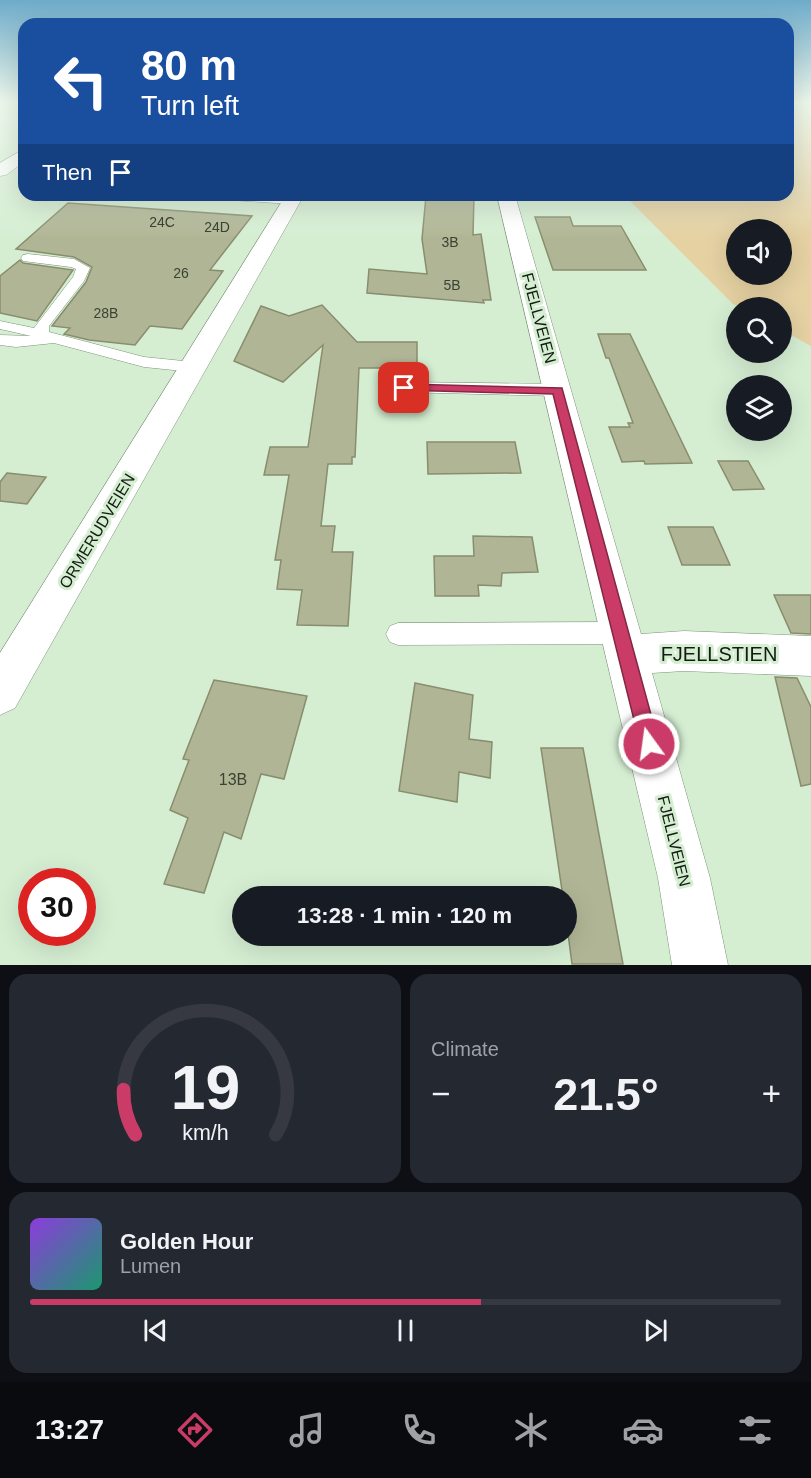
<!DOCTYPE html>
<meta charset="utf-8">
<style>
body{margin:0;font-family:Arial,sans-serif;background:#242831;color:#f1f3f6;height:100vh;display:flex;flex-direction:column;font-size:22px;white-space:nowrap}
*{box-sizing:border-box;margin:0}
p{font-size:20px;color:#9ea1a6}
.icon{flex:none;width:33px;height:33px;fill:none;stroke:currentColor;stroke-width:2;stroke-linecap:round;stroke-linejoin:round}
.map{position:relative;height:965px;overflow:hidden}
.sheet{display:flex;flex-direction:column;gap:9px;padding:9px;background:#0d0f14;flex:1}
.sheet>*{flex:none}
.banner{position:absolute;left:18px;top:18px;width:776px;height:183px;border-radius:18px;box-shadow:0 6px 24px #0002;background:#1a4fa0;color:#fff;overflow:hidden}
.buttons{position:absolute;left:726px;top:219px;display:grid;gap:12px}
.buttons a{display:grid;place-items:center;width:66px;height:66px;border-radius:50%;background:#171b24;box-shadow:0 6px 24px #0002;font-size:30px}
.speed{position:absolute;left:18px;top:868px;display:flex;gap:12px;font-size:30px;font-weight:700;text-align:center}
.speed>*{display:grid;place-content:center;width:78px;height:78px;border-radius:50%;background:#171b24;box-shadow:0 6px 24px #0002;line-height:1}
.speed .limit{border:9px solid #d22;background:#fff;color:#111}
.pin{position:absolute;display:grid;place-items:center;width:51px;height:51px;color:#fff;margin:-26px;border-radius:12px;box-shadow:0 3px 9px #0006}
.me{position:absolute;width:66px;margin:-33px;rotate:346deg;stroke-linejoin:round;filter:drop-shadow(0 0 4px #0008)}
.turn{display:flex;align-items:center;gap:21px;height:126px;padding:0 24px;font-size:27px}
.turn .icon{width:78px;height:78px;stroke-width:2.5}
.turn b{display:block;font-size:42px;line-height:51px}
.then{display:flex;align-items:center;height:57px;padding:0 24px;background:#0003;gap:12px;font-size:22px}
.big{font-size:45px;font-weight:700;line-height:1.1}
.sheet .widget{flex:1;display:flex;flex-direction:column;justify-content:center;gap:9px;min-width:0;padding:0 21px;border-radius:18px;background:#242831}
.sheet .dial{align-items:center;gap:0}
.dial svg{height:156px;overflow:visible;fill:none;stroke:#363941;stroke-width:7;stroke-linecap:round;text-anchor:middle}
.dial text{fill:#f1f3f6;stroke:none}
.song{display:flex;align-items:center;gap:18px}
.cover{width:72px;height:72px;border-radius:9px;background:linear-gradient(135deg,hsl(270 70% 55%),hsl(160 70% 35%))}
.played{height:6px;border-radius:3px;background:linear-gradient(90deg,#ca3c67 60%,#363941 60%)}
.keys{display:flex;justify-content:space-around;direction:ltr}
.heat{display:flex;justify-content:space-between;align-items:center;font-size:33px;direction:ltr}
.sheet .tiles{flex:1;display:grid;gap:9px;grid-template-columns:1fr 1fr}
.widget:last-child{grid-column:span 2}
.trip{position:absolute;left:232px;top:886px;width:345px;height:60px;border-radius:30px;background:#171b24;box-shadow:0 6px 24px #0002;font-weight:700;line-height:60px;text-align:center}
.dock{display:flex;height:96px;justify-content:space-around;align-items:center;background:#090b0e;color:#9ea1a6}
.dock .icon{width:42px;height:42px}
.dock .current{color:#ca3c67}
.dock b{font-size:27px;color:#f1f3f6}
.map>svg:first-child{display:block}
</style>
<div class="map">
<svg width="811" height="965" viewBox="0 0 811 965">
<rect width="100%" height="100%" fill="#d5eed2"/>
<!-- green -->
<path fill="#e5d1a2" fill-rule="evenodd" d="M788,103H811V346L782,330V308L740,307L733,304L624,195H788ZM736,230H782V274H736Z"/>
<!-- building -->
<g fill="#b0b695" stroke="#888d6d" stroke-width="1.5">
<path d="M474,195L473,235L481,234L491,300H483L484,303L367,293L369,269L427,274L422,239L426,196Z"/>
<path d="M68,203L252,216L210,270L223,271L182,329L150,326L135,345L89,340L64,334L70,328L52,326L86,282L92,267L74,257L16,249Z"/>
<path d="M535,217H570L573,226H621L646,270H553Z"/>
<path d="M20,260L23,263L73,270L37,321L0,313V276Z"/>
<path d="M322,305L357,342H417V368H359L355,457H352V464H328L321,526H335L332,552H353L348,626L297,625L302,590L277,589L281,560H275L289,475H264L270,447H308L323,345L283,382L234,361L261,306L289,316Z"/>
<path d="M598,334H630L692,463L645,464L644,461L622,462L609,427H630L628,423H633L609,358H606Z"/>
<path d="M427,442H515L521,473L428,474Z"/>
<path d="M718,461H748L764,489L733,490Z"/>
<path d="M7,473L46,477L27,504L0,501V482Z"/>
<path d="M668,527H713L730,565H682Z"/>
<path d="M473,536L532,537L538,572L502,573L501,586L478,585L479,596H435L434,556H474Z"/>
<path d="M774,595H811V634L791,633Z"/>
<path d="M775,677L797,678L811,707V784L801,786Z"/>
<path d="M214,680L307,696L284,779L261,774L241,839L224,832L204,893L164,884L188,818L170,810L189,760L183,759Z"/>
<path d="M415,683L473,695L469,739L492,742L490,778L459,772L457,802L399,791Z"/>
<path d="M541,748H583L623,964H572L567,926V897H563Z"/>
</g>
<g fill="none" stroke-linecap="round" stroke-linejoin="round">
<!-- lane casing -->
<g stroke="#7d947a" stroke-width="1">
<g id="lane">
<path d="M212,195L291,198L297,201L291,204L217,199L213,198Z"/>
<path d="M28,254L74,259L90,268L84,281L49,326V332L144,357L193,362L199,363L201,367L199,371L193,372L144,367L54,343L16,347L0,345V335L31,336L0,329V321L34,328L73,277L76,269L71,267L23,261L21,258L23,255Z"/>
<path d="M404,382L558,384L564,386L566,390L564,394L558,396L398,392L396,388L398,384Z"/>
<path d="M620,622L628,625L632,633L628,641L620,644L398,645L390,642L386,634L390,626L398,623Z"/>
</g>
</g>
<!-- street casing -->
<g stroke="#7d947a" stroke-width="1">
<g id="street">
<path d="M286,195H304L15,708L0,715V653Z"/>
<path d="M497,195H515L641,634L684,631L811,636V676L684,671L652,673L710,878L728,965H672L658,878Z"/>
</g>
</g>
<!-- secondary casing -->
<g stroke="#7d947a" stroke-width="1">
<path id="secondary" d="M24,149V162L6,175L0,176V163Z"/>
</g>
<!-- lane -->
<use href="#lane" fill="#fff" fill-rule="evenodd"/>
<!-- street -->
<use href="#street" fill="#fff" fill-rule="evenodd"/>
<!-- secondary -->
<use href="#secondary" fill="#fff" fill-rule="evenodd"/>
</g>
<!-- sky -->
<linearGradient id="sky" x2="0" y2="1"><stop stop-color="#6eabca"/><stop offset="0.43" stop-color="#ecf7eb"/><stop offset="1" stop-color="#ecf7eb" stop-opacity="0"/></linearGradient>
<rect width="811" height="238" fill="url(#sky)"/>
<!-- route -->
<path fill="#ca3c67" stroke="#832743" stroke-width="1.5" d="M404,384L562,388L659,744L656,751L649,753L643,751L640,744L553,394L399,390V385Z"/>
<g text-anchor="middle" dominant-baseline="central" stroke-width="6" stroke-linejoin="round" paint-order="stroke">
<!-- number labels -->
<g font-size="14" fill="#3a4233">
<text x="162" y="222">24C</text>
<text x="217" y="227">24D</text>
<text x="450" y="242">3B</text>
<text x="181" y="273">26</text>
<text x="452" y="285">5B</text>
<text x="106" y="313">28B</text>
</g>
<!-- street labels -->
<g font-size="16" fill="#131c12" stroke="#d5eed2">
<text transform="translate(539 318) rotate(75)">FJELLVEIEN</text>
<text transform="translate(97 531) rotate(-59)">ORMERUDVEIEN</text>
<text transform="translate(674 841) rotate(76)">FJELLVEIEN</text>
</g>
<!-- near-number labels -->
<g font-size="16" fill="#3a4233">
<text x="233" y="779">13B</text>
</g>
<!-- near-street labels -->
<g font-size="20" fill="#131c12" stroke="#d5eed2">
<text x="719" y="654">FJELLSTIEN</text>
</g>
</g>
</svg>
<div class="buttons">
<a><svg class="icon" aria-label="sound" viewBox="0 0 24 24"><path d="M4 9h4l5-4v14l-5-4H4zM17 9q2 3 0 6"/></svg></a>
<a><svg class="icon" aria-label="search" viewBox="0 0 24 24"><circle cx="10" cy="10" r="6"/><path d="M15 15l6 6"/></svg></a>
<a><svg class="icon" aria-label="layers" viewBox="0 0 24 24"><path d="M12 4l9 5-9 5-9-5zM3 14l9 5 9-5"/></svg></a>
</div>
<div class="speed"><div class="limit">30</div></div>
<div class="pin" style="left:404px;top:388px;background:#d93025"><svg class="icon" aria-label="arrive" viewBox="0 0 24 24"><path d="M6 21V4h12l-3 4 3 4H6"/></svg></div>
<svg class="me" style="left:649px;top:744px" viewBox="-20 -20 40 40"><circle r="17" fill="#ca3c67" stroke="#fff" stroke-width="3"/><path d="M0-11L8 9 0 5-8 9z" fill="#fff"/></svg>
<div class="trip">13:28 · 1 min · 120 m</div>
<div class="banner">
<div class="turn"><svg class="icon" aria-label="left" viewBox="0 0 24 24"><path d="M17 20v-9H6M10 6l-5 5 5 5"/></svg><div><b>80 m</b>Turn left</div></div>
<div class="then">Then<svg class="icon" aria-label="arrive" viewBox="0 0 24 24"><path d="M6 21V4h12l-3 4 3 4H6"/></svg></div>
</div>
</div>
<section class="sheet">
<div class="tiles">
<div class="widget dial"><svg viewBox="0 0 100 80">
<path d="M14 69A42 42 0 1 1 86 69"/>
<path d="M14 69A42 42 0 0 1 8 46" stroke="#ca3c67"/>
<text x="50" y="56" font-size="32" font-weight="700">19</text>
<text x="50" y="72" font-size="11">km/h</text>
</svg></div>
<div class="widget"><p>Climate</p>
<div class="heat"><a>−</a><b class="big">21.5°</b><a>+</a></div>
</div>
<div class="widget">
<div class="song"><i class="cover"></i><div><b>Golden Hour</b><p>Lumen</p></div></div>
<div class="played"></div>
<div class="keys"><svg class="icon" aria-label="previous" viewBox="0 0 24 24"><path d="M18 5L8 12l10 7zM5 5v14"/></svg><svg class="icon" aria-label="pause" viewBox="0 0 24 24"><path d="M8 5v14M16 5v14"/></svg><svg class="icon" aria-label="next" viewBox="0 0 24 24"><path d="M6 5l10 7-10 7zM19 5v14"/></svg></div>
</div>
</div>
</section>
<nav class="dock">
<b>13:27</b>
<svg class="icon current" aria-label="directions" viewBox="0 0 24 24"><path d="M12 3l9 9-9 9-9-9zM9 14v-3h6M13 9l2 2-2 2"/></svg>
<svg class="icon" aria-label="music" viewBox="0 0 24 24"><path d="M9 18V5l10-2v13"/><circle cx="6" cy="18" r="3"/><circle cx="16" cy="16" r="3"/></svg>
<svg class="icon" aria-label="phone" viewBox="0 0 24 24"><path d="M5 4h4l2 5-3 2q2 4 5 5l2-3 5 2v4C11 20 4 13 5 4z"/></svg>
<svg class="icon" aria-label="climate" viewBox="0 0 24 24"><path d="M12 3v18M4 7l16 10M4 17L20 7"/></svg>
<svg class="icon" aria-label="car" viewBox="0 0 24 24"><path d="M5 17H2v-5l4-1 3-4h7l3 4 3 1v5h-3M9 17h6M6 11h13"/><circle cx="7" cy="17" r="2"/><circle cx="17" cy="17" r="2"/></svg>
<svg class="icon" aria-label="filters" viewBox="0 0 24 24"><path d="M4 7h16M4 17h16"/><circle cx="9" cy="7" r="2"/><circle cx="15" cy="17" r="2"/></svg>
</nav>
